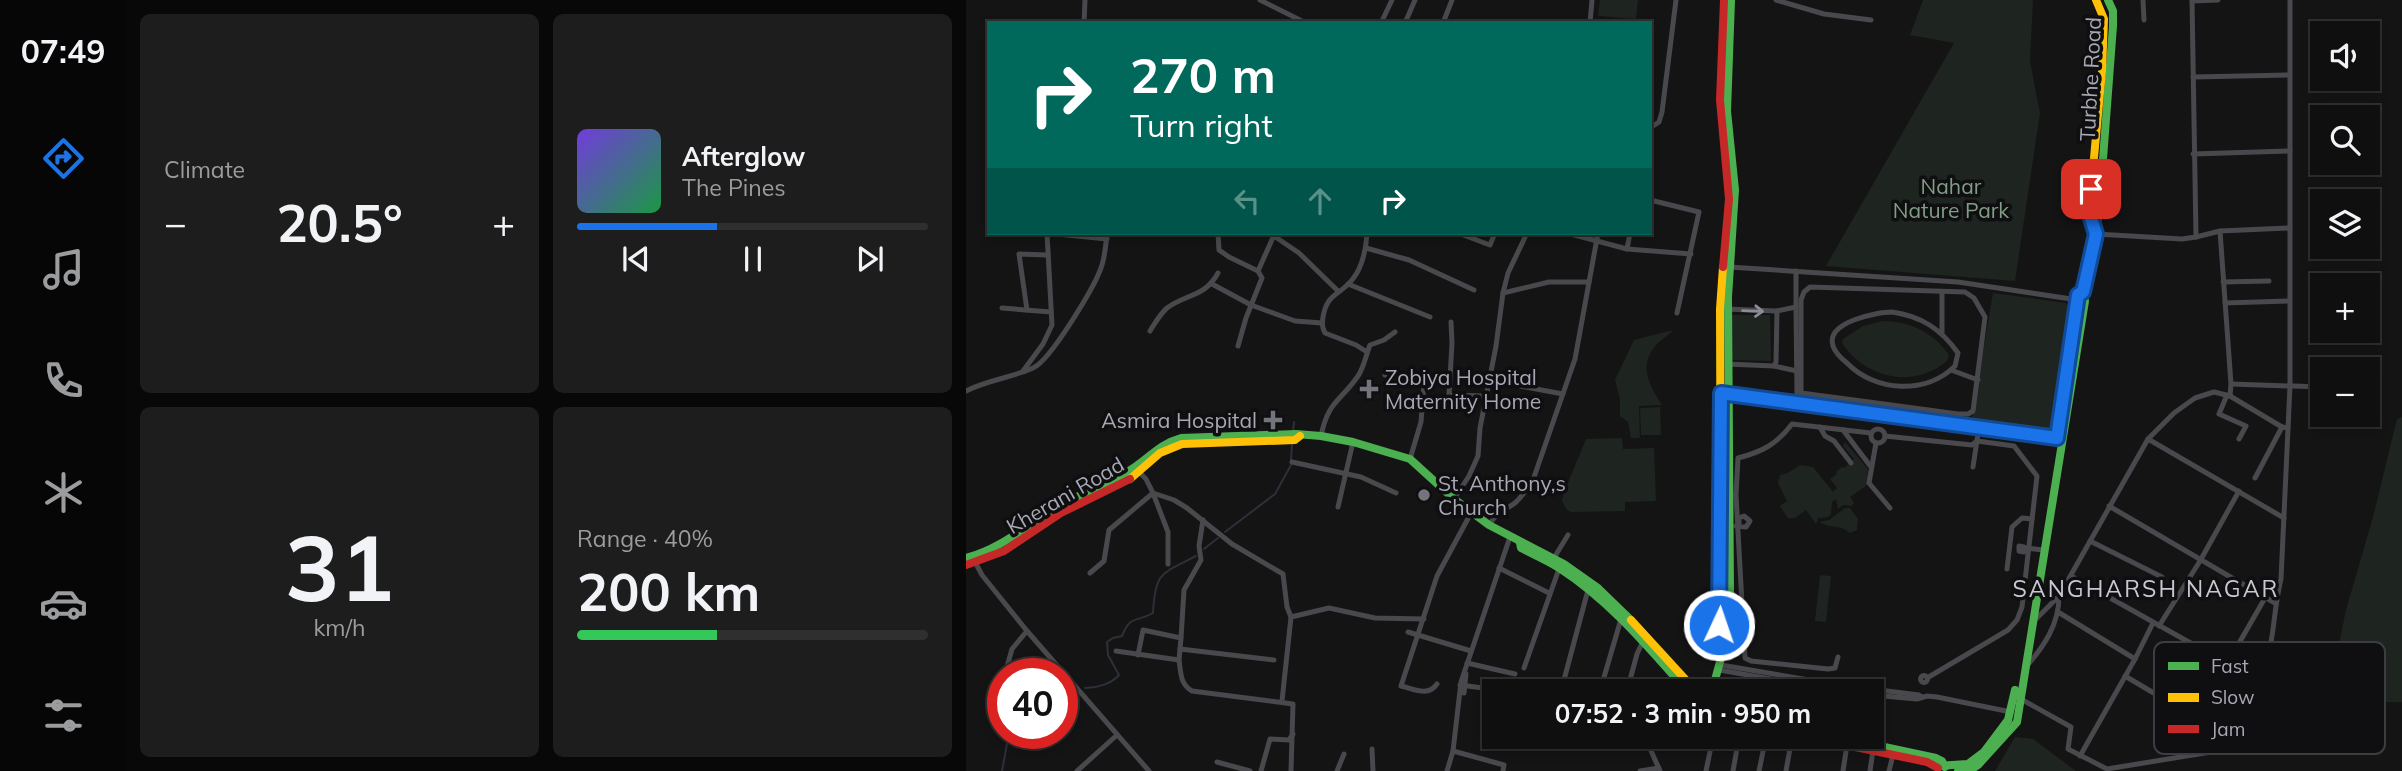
<!DOCTYPE html>
<meta charset="utf-8">
<style>
body{margin:0;font-family:Mulish,sans-serif;background:#1d1d1d;color:#f1f3f6;height:100vh;display:flex;flex-direction:column;font-size:26px;white-space:nowrap}
*{box-sizing:border-box;margin:0}
p{font-size:23px;color:#9b9c9e}
.icon{flex:none;width:38px;height:38px;fill:none;stroke:currentColor;stroke-width:2;stroke-linecap:round;stroke-linejoin:round}
.map{position:relative;flex:1;overflow:hidden}
.side{display:flex;flex-direction:column;gap:14px;padding:14px;background:#080808;width:840px}
.side>*{flex:none}
.guide{position:absolute;left:21px;top:21px;width:665px;height:214px;border-radius:0px;box-shadow:0 4px 10px #0003,0 0 0 2px #2f2f2f;background:#00695c;color:#fff;overflow:hidden}
.tools{position:absolute;left:1344px;top:21px;display:grid;gap:14px}
.tools a{display:grid;place-items:center;width:70px;height:70px;border-radius:0px;background:#0f0f0f;box-shadow:0 4px 10px #0003,0 0 0 2px #2f2f2f;font-size:35px}
.speed{position:absolute;left:21px;top:658px;display:flex;gap:14px;font-size:35px;font-weight:700;text-align:center}
.speed>*{display:grid;place-content:center;width:91px;height:91px;border-radius:50%;background:#0f0f0f;box-shadow:0 4px 10px #0003,0 0 0 2px #2f2f2f;line-height:1}
.speed .limit{border:10px solid #d22;background:#fff;color:#111}
.pin{position:absolute;display:grid;place-items:center;width:60px;height:60px;color:#fff;margin:-30px;border-radius:14px;box-shadow:0 4px 10px #0006}
.me{position:absolute;width:77px;margin:-38px;rotate:3deg;stroke-linejoin:round;filter:drop-shadow(0 0 5px #0008)}
.turn{display:flex;align-items:center;gap:24px;height:147px;padding:0 28px;font-size:32px}
.turn .icon{width:91px;height:91px;stroke-width:2.5}
.turn b{display:block;font-size:49px;line-height:60px}
.lanes{display:flex;align-items:center;height:66px;padding:0 28px;background:#0003;justify-content:center;gap:35px;direction:ltr}
.lanes .off{opacity:.35}
.big{font-size:52px;font-weight:700;line-height:1.1}
.side .tile{flex:1;display:flex;flex-direction:column;justify-content:center;gap:10px;min-width:0;padding:0 24px;border-radius:10px;background:#1d1d1d}
.side .dial{align-items:center;gap:0}
.dial b{font-size:91px;line-height:1}
.song{display:flex;align-items:center;gap:21px}
.cover{width:84px;height:84px;border-radius:10px;background:linear-gradient(135deg,hsl(260 70% 55%),hsl(140 70% 35%))}
.played{height:7px;border-radius:4px;background:linear-gradient(90deg,#1a73e8 40%,#2f2f2f 40%)}
.keys{display:flex;justify-content:space-around;direction:ltr}
.heat{display:flex;justify-content:space-between;align-items:center;font-size:38px;direction:ltr}
.charge{height:10px;border-radius:5px;background:linear-gradient(90deg,#34c759 40%,#2f2f2f 0)}
.side .tiles{flex:1;display:grid;gap:14px;grid-template-columns:repeat(2,1fr)}
.trip{position:absolute;left:516px;top:679px;width:402px;height:70px;border-radius:0px;background:#0f0f0f;box-shadow:0 4px 10px #0003,0 0 0 2px #2f2f2f;font-weight:700;line-height:70px;text-align:center}
main{display:flex;flex:1;min-height:0}
.menu{display:flex;flex-direction:column;width:126px;justify-content:space-around;align-items:center;background:#060606;color:#9b9c9e}
.menu .icon{width:49px;height:49px}
.menu .active{color:#1a73e8}
.menu b{font-size:32px;color:#f1f3f6}
.map>svg:first-child{display:block}
</style>
<main>
<nav class="menu">
<b>07:49</b>
<svg class="icon active" aria-label="directions" viewBox="0 0 24 24"><path d="M12 3l9 9-9 9-9-9zM9 14v-3h6M13 9l2 2-2 2"/></svg>
<svg class="icon" aria-label="music" viewBox="0 0 24 24"><path d="M9 18V5l10-2v13"/><circle cx="6" cy="18" r="3"/><circle cx="16" cy="16" r="3"/></svg>
<svg class="icon" aria-label="phone" viewBox="0 0 24 24"><path d="M5 4h4l2 5-3 2q2 4 5 5l2-3 5 2v4C11 20 4 13 5 4z"/></svg>
<svg class="icon" aria-label="climate" viewBox="0 0 24 24"><path d="M12 3v18M4 7l16 10M4 17L20 7"/></svg>
<svg class="icon" aria-label="car" viewBox="0 0 24 24"><path d="M5 17H2v-5l4-1 3-4h7l3 4 3 1v5h-3M9 17h6M6 11h13"/><circle cx="7" cy="17" r="2"/><circle cx="17" cy="17" r="2"/></svg>
<svg class="icon" aria-label="filters" viewBox="0 0 24 24"><path d="M4 7h16M4 17h16"/><circle cx="9" cy="7" r="2"/><circle cx="15" cy="17" r="2"/></svg>
</nav>
<section class="side">
<div class="tiles">
<div class="tile"><p>Climate</p>
<div class="heat"><a>−</a><b class="big">20.5°</b><a>+</a></div>
</div>
<div class="tile">
<div class="song"><i class="cover"></i><div><b>Afterglow</b><p>The Pines</p></div></div>
<div class="played"></div>
<div class="keys"><svg class="icon" aria-label="previous" viewBox="0 0 24 24"><path d="M18 5L8 12l10 7zM5 5v14"/></svg><svg class="icon" aria-label="pause" viewBox="0 0 24 24"><path d="M8 5v14M16 5v14"/></svg><svg class="icon" aria-label="next" viewBox="0 0 24 24"><path d="M6 5l10 7-10 7zM19 5v14"/></svg></div>
</div>
<div class="tile dial"><b>31</b><p>km/h</p></div>
<div class="tile"><p>Range · 40%</p><b class="big">200 km</b><div class="charge"></div></div>
</div>
</section>
<div class="map">
<svg width="1436" height="771" viewBox="0 0 1436 771">
<rect width="100%" height="100%" fill="#141414"/>
<!-- green -->
<g fill="#1e2420">
<path d="M634,0H672L670,19L632,16Z"/>
<path d="M957,0H1067L1064,61L1074,113L1049,281L860,266L988,43L944,35Z"/>
<path d="M1027,293L1100,303L1105,311L1087,430L1006,418Z"/>
<path d="M763,315H804L805,361L765,360Z"/>
<path d="M916,321C944,321 967,332 983,355L981,361C947,389 900,379 876,343L877,339L897,326Z"/>
<path d="M707,330C701,337 692,341 687,349C673,368 685,388 696,405L673,406L674,438H665L662,422L654,416V399L649,380L668,340Z"/>
<path d="M694,407L695,435H675L674,408Z"/>
<path d="M1436,417V702H1411L1375,721L1360,707L1380,610L1407,517L1431,419Z"/>
<path d="M656,438L657,449L688,448L690,501L659,502V511L605,512L601,510L596,501L597,495L620,439Z"/>
<path d="M879,442L902,469L901,485L884,497L888,503L885,506L877,505L872,509L870,499L866,502L865,514L862,517L852,518L850,524L840,510L829,518H822L814,506L821,501L812,483L814,475L822,473L834,465L847,467L867,492L871,488L864,479L871,474L870,472L876,467L878,468L888,459L877,446Z"/>
<path d="M879,508H884L892,519L891,530L884,533C874,524 863,529 854,522L863,520Z"/>
<path d="M854,575L865,576L860,622L849,621Z"/>
<path d="M1049,737L1067,739L1110,771H1029Z"/>
</g>
<g fill="none" stroke-linecap="round" stroke-linejoin="round">
<!-- stream -->
<g stroke="#2c3038" stroke-width="2">
<path d="M327,432L328,422"/>
<path d="M325,460L326,444"/>
<path d="M259,532L309,494L325,465"/>
<path d="M238,549L252,538"/>
<path d="M96,687L99,688"/>
<path d="M119,688C131,688 145,684 153,675L142,655L141,642L147,638L156,636C165,614 170,623 187,613C189,572 195,574 230,556"/>
<path d="M103,689H106"/>
<path d="M36,771L43,733"/>
</g>
<!-- street -->
<g stroke="#49494d" stroke-width="5">
<path d="M294,0L340,23"/>
<path d="M810,0L858,14L905,20"/>
<path d="M1177,0L1178,20"/>
<path d="M1226,1L1252,0"/>
<path d="M118,23L119,0"/>
<path d="M415,23L426,0"/>
<path d="M439,23L449,0"/>
<path d="M477,23L486,0"/>
<path d="M624,23L626,0"/>
<path d="M1227,77L1323,75"/>
<path d="M684,128L693,122L696,112L710,0"/>
<path d="M1227,154L1324,151"/>
<path d="M684,200L733,212L711,313"/>
<path d="M252,233L253,250L263,257L292,271"/>
<path d="M401,233C400,249 397,267 386,280C373,296 361,293 357,317C356,324 356,327 359,333L390,345L401,352"/>
<path d="M492,233L524,245L529,233"/>
<path d="M601,233L661,249L725,254"/>
<path d="M1130,234L1216,239L1230,237L1226,0"/>
<path d="M308,236L333,253L372,291"/>
<path d="M1230,237L1254,231"/>
<path d="M400,248L443,260L508,290"/>
<path d="M661,249L664,233"/>
<path d="M763,267L992,282L1112,300"/>
<path d="M1257,282L1303,281"/>
<path d="M246,284L285,305L329,321L356,323"/>
<path d="M382,284L464,317"/>
<path d="M537,293L583,282H623"/>
<path d="M1259,303L1323,301"/>
<path d="M830,307L831,396"/>
<path d="M36,308L85,312"/>
<path d="M760,309L811,311L830,307V271"/>
<path d="M61,310L53,254L81,255"/>
<path d="M926,312C955,316 975,329 992,353L989,366C960,395 909,392 881,363C876,359 869,352 867,346C859,322 911,312 926,312Z"/>
<path d="M485,322L486,343L483,395L520,396"/>
<path d="M184,331C189,323 194,314 201,308C220,294 239,297 252,273"/>
<path d="M976,333V292"/>
<path d="M272,346L280,318L296,278L292,271L309,233"/>
<path d="M761,364L808,366L831,371"/>
<path d="M808,366L810,362L811,311"/>
<path d="M985,370L1012,380"/>
<path d="M57,371L77,344L86,325L81,233L141,239"/>
<path d="M419,375L458,383L455,422L444,459"/>
<path d="M1265,384L1356,387"/>
<path d="M554,386L597,394"/>
<path d="M1402,388H1405"/>
<path d="M0,391C21,380 45,378 67,368C84,361 130,285 136,265C139,255 140,244 141,233"/>
<path d="M762,394L1095,439"/>
<path d="M1261,395L1253,414L1280,426L1273,439"/>
<path d="M1264,396L1265,384L1254,231L1324,228"/>
<path d="M916,414L918,404L992,414H1002L1007,411L1019,317L1008,298L999,292L844,287L838,292L835,300V393L918,404"/>
<path d="M854,427L859,436L868,441L885,463"/>
<circle cx="912" cy="436" r="7"/>
<path d="M877,430L905,467"/>
<path d="M355,436C362,401 374,402 392,376C398,367 400,355 404,345L418,340L429,332"/>
<path d="M919,436L1006,445L1011,441L1048,446L1071,476L1056,607L1051,620L1042,630L961,678"/>
<path d="M1182,439L1318,518"/>
<path d="M910,443L903,483L924,508"/>
<path d="M326,462L395,477L430,493"/>
<path d="M1007,467L1013,427"/>
<path d="M173,472L180,479L187,493L208,500L221,508L266,544L317,574L321,607L325,617L316,701"/>
<path d="M1289,478L1316,427"/>
<path d="M488,499L503,476L512,456L514,428L530,346L537,293L542,273L561,233"/>
<path d="M1143,506L1309,603"/>
<path d="M372,507L387,442"/>
<path d="M523,525C530,513 538,511 549,503C557,496 562,488 567,480L609,359L632,233"/>
<path d="M770,526L780,527L784,521L778,516L773,518V523"/>
<path d="M1124,541L1196,577"/>
<path d="M1053,546L1058,547V552L1053,551Z"/>
<path d="M1060,548L1078,550"/>
<path d="M8,560L16,575L61,631L183,771"/>
<path d="M586,561L602,535"/>
<path d="M533,568L583,593"/>
<path d="M1041,569L1046,527L1056,518L1066,519"/>
<path d="M124,573L138,561L143,530L187,493L202,532V564"/>
<path d="M1105,576L1287,678L1297,677C1308,646 1307,611 1315,579L1324,386V0"/>
<path d="M1092,612L1169,659"/>
<path d="M325,617L363,608L409,618L458,619"/>
<path d="M1069,620L1093,596L1182,439L1208,413L1229,398L1248,392L1264,396L1316,427L1322,428"/>
<path d="M1193,626L1234,561L1273,491"/>
<path d="M442,632L505,651"/>
<path d="M215,638L218,590L235,560L233,546L237,520"/>
<path d="M214,649L308,660"/>
<path d="M150,651L213,660C215,673 214,684 226,691L327,704L325,771"/>
<path d="M172,655L177,630L215,638L213,660"/>
<path d="M872,657L869,668L862,669L785,661L779,658L770,495L772,458C796,452 811,444 826,424L905,433"/>
<path d="M501,663L549,674"/>
<path d="M1261,664L1299,598"/>
<path d="M755,665L873,685L953,695L956,697"/>
<path d="M1060,667C1078,646 1093,625 1093,596"/>
<path d="M558,668L594,566"/>
<path d="M753,670L874,691"/>
<path d="M39,674L46,649L61,631"/>
<circle cx="958" cy="679" r="3.5"/>
<path d="M471,684C462,697 448,689 435,686L471,576L505,513"/>
<path d="M494,685L540,691"/>
<path d="M595,691L622,590"/>
<path d="M634,691L655,619"/>
<path d="M661,691L671,654L677,641"/>
<path d="M498,693L500,674"/>
<path d="M906,695L951,699L961,696L971,697L1045,712"/>
<path d="M1053,698L1105,727L1102,749L1141,769L1251,751L1241,737L1235,721L1159,676"/>
<path d="M32,699L37,681"/>
<path d="M679,737L694,771"/>
<path d="M406,749L407,771"/>
<path d="M487,751L538,765L537,771"/>
<path d="M1114,756L1169,659L1187,623"/>
<path d="M251,762L284,771"/>
<path d="M111,771L151,735"/>
<path d="M295,771L304,739L323,740L327,734"/>
<path d="M371,771L378,754"/>
<path d="M481,771L487,751L495,682L544,537"/>
<path d="M674,771L693,768"/>
<path d="M740,771L747,737"/>
<path d="M767,771L773,737"/>
<path d="M793,771L800,737"/>
<path d="M820,771L826,737"/>
<path d="M877,771L881,745"/>
<path d="M904,771L907,750"/>
<path d="M923,771L927,755"/>
</g>
<!-- fast -->
<g stroke="#4caf50" stroke-width="8">
<path d="M1095,411L1112,295L1117,292"/>
<path d="M554,543L555,548C568,555 581,560 593,568C643,600 682,647 721,691"/>
<path d="M0,558C38,548 65,521 98,503C119,492 141,485 161,472C181,461 192,444 215,438L330,434L355,436L387,442L444,459L488,499L523,525L598,564L632,588L665,620"/>
<path d="M746,691L755,658L760,652L764,593L762,297L769,190L761,111L765,0"/>
<path d="M876,738L970,758L976,761L979,767"/>
<path d="M970,766L1002,764L1018,752L1042,720L1049,690"/>
<path d="M992,771L1006,769L1012,765L1051,722L1119,301L1117,292L1133,212L1147,26V11L1142,0"/>
</g>
<!-- slow -->
<g stroke="#ffc107" stroke-width="8">
<path d="M1129,232L1123,212L1136,71L1138,19L1130,0"/>
<path d="M164,479L194,453L216,444L329,440L334,436"/>
<path d="M665,620L730,691"/>
<path d="M755,658L751,652L755,598L754,309L757,267"/>
</g>
<!-- jam -->
<g stroke="#c62828" stroke-width="8">
<path d="M757,267L763,199L754,100L758,0"/>
<path d="M0,565L38,551L95,513L164,479"/>
<path d="M841,737L961,762L972,768"/>
</g>
</g>
<!-- one-way arrows -->
<defs><path id="oneway-shaft" d="M-6 0H5M1.5-3L5.5 0L1.5 3" fill="none" stroke-width="1.6" stroke-linecap="round" stroke-linejoin="round" transform="scale(1.75)"/></defs>
<use stroke="#8b8c95" href="#oneway-shaft" transform="translate(787 311) rotate(2)"/>
<g fill="none" stroke-linecap="round" stroke-linejoin="round">
<!-- route casing -->
<g stroke="#114b97" stroke-width="18">
<path id="route" d="M753,625L755,393L1091,438L1112,295L1117,292L1130,234L1123,212L1125,189"/>
</g>
<!-- route -->
<use href="#route" stroke="#1a73e8" stroke-width="12"/>
</g>
<!-- markers -->
<g fill="#74747c" stroke="#0f0e10" stroke-width="2.5">
<path d="M399.5 378.5h7v7h7v7h-7v7h-7v-7h-7v-7h7z"/>
<path d="M303.5 409.5h7v7h7v7h-7v7h-7v-7h-7v-7h7z"/>
<circle cx="458" cy="495" r="7"/>
</g>
<g text-anchor="middle" dominant-baseline="central" stroke-width="7" stroke-linejoin="round" paint-order="stroke">
<!-- street labels -->
<g font-size="21" fill="#a7a8b4" stroke="#0f0e10">
<text transform="translate(1124 79) rotate(-87)">Turbhe Road</text>
<text transform="translate(99 495) rotate(-30)">Kherani Road</text>
</g>
<!-- park labels -->
<g font-size="21" fill="#809d87" stroke="#0f0e10">
<text x="985" y="186">Nahar<tspan x="985" dy="24">Nature Park</tspan></text>
</g>
<!-- poi labels -->
<g font-size="21" fill="#a7a8b4" stroke="#0f0e10" text-anchor="start">
<text x="419" y="377">Zobiya Hospital<tspan x="419" dy="24">Maternity Home</tspan></text>
<text x="291" y="420" text-anchor="end">Asmira Hospital</text>
<text x="472" y="483">St. Anthony,s<tspan x="472" dy="24">Church</tspan></text>
</g>
<!-- neighbourhood labels -->
<g font-size="23" letter-spacing="2" fill="#c7c8d0" stroke="#0f0e10">
<text x="1180" y="588">SANGHARSH NAGAR</text>
</g>
</g>
<!-- legend -->
<rect x="1188" y="642" width="231" height="112" rx="10" fill="#0f0e10" stroke="#3d3c41" stroke-width="2"/>
<rect x="1202" y="662" width="31" height="8" fill="#4caf50"/>
<rect x="1202" y="693" width="31" height="9" fill="#ffc107"/>
<rect x="1202" y="725" width="31" height="8" fill="#c62828"/>
<g font-size="19" fill="#a7a8b4">
<text x="1245" y="673">Fast</text>
<text x="1245" y="704">Slow</text>
<text x="1245" y="736">Jam</text>
</g>
</svg>
<div class="tools">
<a><svg class="icon" aria-label="sound" viewBox="0 0 24 24"><path d="M4 9h4l5-4v14l-5-4H4zM17 9q2 3 0 6"/></svg></a>
<a><svg class="icon" aria-label="search" viewBox="0 0 24 24"><circle cx="10" cy="10" r="6"/><path d="M15 15l6 6"/></svg></a>
<a><svg class="icon" aria-label="layers" viewBox="0 0 24 24"><path d="M12 4l9 5-9 5-9-5zM3 14l9 5 9-5"/></svg></a>
<a>+</a>
<a>−</a>
</div>
<div class="speed"><div class="limit">40</div></div>
<div class="pin" style="left:1125px;top:189px;background:#d93025"><svg class="icon" aria-label="arrive" viewBox="0 0 24 24"><path d="M6 21V4h12l-3 4 3 4H6"/></svg></div>
<svg class="me" style="left:753px;top:625px" viewBox="-20 -20 40 40"><circle r="17" fill="#1a73e8" stroke="#fff" stroke-width="3"/><path d="M0-11L8 9 0 5-8 9z" fill="#fff"/></svg>
<div class="trip">07:52 · 3 min · 950 m</div>
<div class="guide">
<div class="turn"><svg class="icon" aria-label="right" viewBox="0 0 24 24"><path d="M7 20v-9h11M14 6l5 5-5 5"/></svg><div><b>270 m</b>Turn right</div></div>
<div class="lanes"><svg class="icon off" aria-label="left" viewBox="0 0 24 24"><path d="M17 20v-9H6M10 6l-5 5 5 5"/></svg><svg class="icon off" aria-label="ahead" viewBox="0 0 24 24"><path d="M12 20V5M6 11l6-6 6 6"/></svg><svg class="icon" aria-label="right" viewBox="0 0 24 24"><path d="M7 20v-9h11M14 6l5 5-5 5"/></svg></div>
</div>
</div>
</main>
